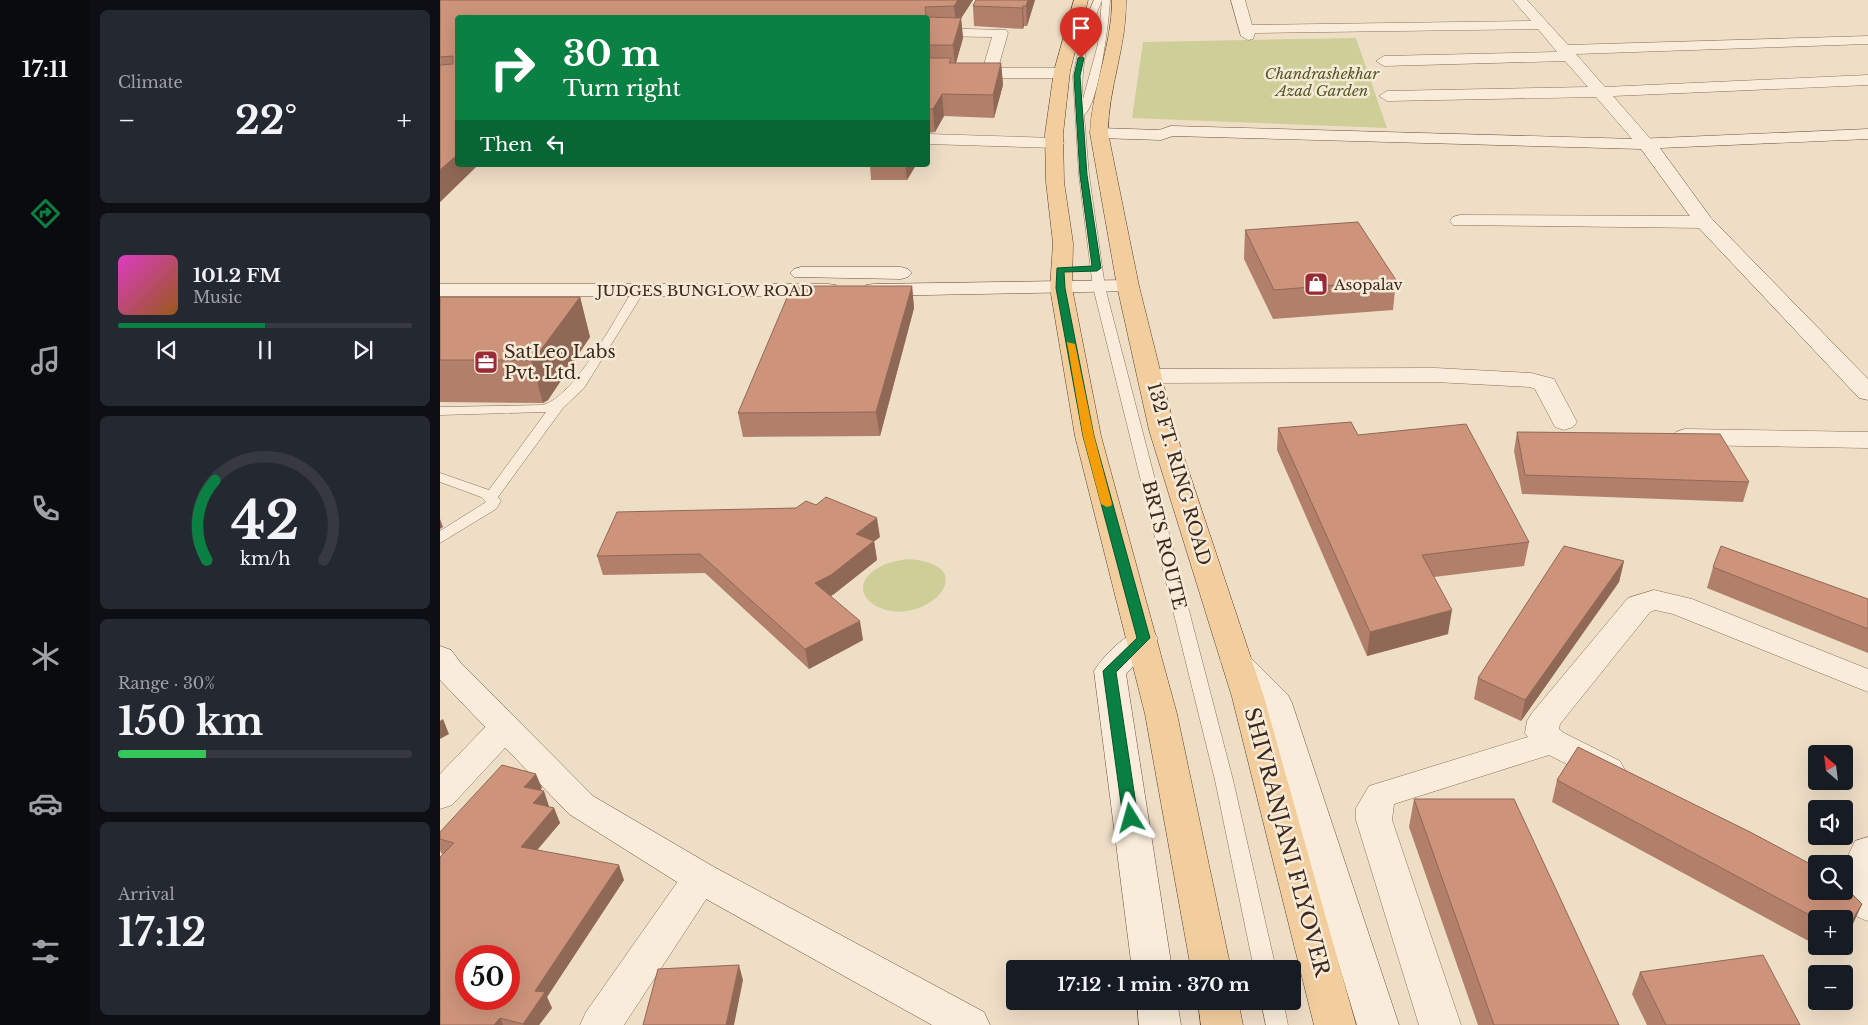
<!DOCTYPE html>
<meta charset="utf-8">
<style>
body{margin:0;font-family:"Libre Baskerville",serif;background:#242831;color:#f1f3f6;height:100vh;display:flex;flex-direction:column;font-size:19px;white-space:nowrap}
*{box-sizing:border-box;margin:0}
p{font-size:16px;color:#9ea1a6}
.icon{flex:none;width:28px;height:28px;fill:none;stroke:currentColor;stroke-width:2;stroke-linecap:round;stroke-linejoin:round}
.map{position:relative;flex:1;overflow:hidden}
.panel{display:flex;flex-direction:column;gap:10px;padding:10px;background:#0d0f14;width:350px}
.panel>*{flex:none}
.top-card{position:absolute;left:15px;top:15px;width:475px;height:152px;border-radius:5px;box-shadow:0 5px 20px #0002;background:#0b8043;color:#fff;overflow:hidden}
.needle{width:32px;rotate:332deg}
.fabs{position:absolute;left:1368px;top:745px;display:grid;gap:10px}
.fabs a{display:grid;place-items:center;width:45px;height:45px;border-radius:5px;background:#171b24;box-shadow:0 5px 20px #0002;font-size:25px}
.speed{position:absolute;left:15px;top:945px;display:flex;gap:10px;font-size:25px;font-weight:700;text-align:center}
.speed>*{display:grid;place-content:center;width:65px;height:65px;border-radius:50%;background:#171b24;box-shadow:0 5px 20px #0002;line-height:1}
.speed .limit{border:8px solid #d22;background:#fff;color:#111}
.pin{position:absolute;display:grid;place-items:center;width:42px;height:42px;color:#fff;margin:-51px -21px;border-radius:50% 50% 50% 0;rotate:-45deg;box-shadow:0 0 5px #0007}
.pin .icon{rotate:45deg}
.me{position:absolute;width:55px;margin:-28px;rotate:352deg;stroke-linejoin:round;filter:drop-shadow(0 0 4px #0008)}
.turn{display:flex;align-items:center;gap:18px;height:105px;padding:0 25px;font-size:22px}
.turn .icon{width:65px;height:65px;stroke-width:2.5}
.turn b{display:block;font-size:35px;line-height:42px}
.then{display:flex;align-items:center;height:48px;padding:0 25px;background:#0003;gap:10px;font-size:19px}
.big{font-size:38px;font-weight:700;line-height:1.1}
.panel .widget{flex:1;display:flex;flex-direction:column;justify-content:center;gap:8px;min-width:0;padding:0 18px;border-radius:8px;background:#242831}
.panel .dial{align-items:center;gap:0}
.dial svg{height:130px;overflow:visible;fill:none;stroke:#363941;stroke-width:7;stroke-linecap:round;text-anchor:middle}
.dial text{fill:#f1f3f6;stroke:none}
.song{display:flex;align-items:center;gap:15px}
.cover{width:60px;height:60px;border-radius:8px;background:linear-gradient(135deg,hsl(310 70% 55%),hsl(30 70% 35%))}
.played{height:5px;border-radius:2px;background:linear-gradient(90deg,#0b8043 50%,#363941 50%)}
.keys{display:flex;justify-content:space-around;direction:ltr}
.heat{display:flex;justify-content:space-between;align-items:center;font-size:28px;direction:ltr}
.charge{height:8px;border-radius:4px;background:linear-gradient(90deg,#34c759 30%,#363941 0)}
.trip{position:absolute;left:566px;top:960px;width:295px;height:50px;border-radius:5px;background:#171b24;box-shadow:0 5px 20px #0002;font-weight:700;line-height:50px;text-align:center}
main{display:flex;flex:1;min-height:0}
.menu{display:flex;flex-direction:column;width:90px;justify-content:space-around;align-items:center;background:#090b0e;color:#9ea1a6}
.menu .icon{width:35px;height:35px}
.menu .current{color:#0b8043}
.menu b{font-size:22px;color:#f1f3f6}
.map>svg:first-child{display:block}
</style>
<main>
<nav class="menu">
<b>17:11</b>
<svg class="icon current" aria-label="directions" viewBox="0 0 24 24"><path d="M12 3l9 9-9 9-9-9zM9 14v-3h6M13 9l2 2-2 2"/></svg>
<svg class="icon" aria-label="music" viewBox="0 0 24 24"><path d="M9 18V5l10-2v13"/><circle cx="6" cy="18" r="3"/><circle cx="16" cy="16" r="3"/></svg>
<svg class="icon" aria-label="phone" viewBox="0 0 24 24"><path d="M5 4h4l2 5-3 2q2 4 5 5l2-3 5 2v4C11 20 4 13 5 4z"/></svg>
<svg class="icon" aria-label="climate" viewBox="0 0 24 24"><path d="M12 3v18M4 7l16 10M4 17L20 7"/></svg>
<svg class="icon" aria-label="car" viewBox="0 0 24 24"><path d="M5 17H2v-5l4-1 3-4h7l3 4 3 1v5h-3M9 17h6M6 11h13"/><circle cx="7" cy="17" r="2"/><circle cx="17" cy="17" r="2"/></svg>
<svg class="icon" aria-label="filters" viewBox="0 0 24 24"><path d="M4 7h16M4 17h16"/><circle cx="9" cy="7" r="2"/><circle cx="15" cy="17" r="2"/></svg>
</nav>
<section class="panel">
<div class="widget"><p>Climate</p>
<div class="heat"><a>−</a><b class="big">22°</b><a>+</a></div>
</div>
<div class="widget">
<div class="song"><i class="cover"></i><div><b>101.2 FM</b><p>Music</p></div></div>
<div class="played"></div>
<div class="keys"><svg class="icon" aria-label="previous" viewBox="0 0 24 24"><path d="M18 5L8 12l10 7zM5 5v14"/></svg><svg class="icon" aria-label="pause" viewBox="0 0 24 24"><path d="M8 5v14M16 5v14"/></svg><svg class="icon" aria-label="next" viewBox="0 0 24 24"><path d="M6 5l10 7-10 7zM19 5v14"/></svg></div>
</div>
<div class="widget dial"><svg viewBox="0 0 100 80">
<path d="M14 69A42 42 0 1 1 86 69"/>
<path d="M14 69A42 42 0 0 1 19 20" stroke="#0b8043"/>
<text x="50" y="56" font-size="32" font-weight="700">42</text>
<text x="50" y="72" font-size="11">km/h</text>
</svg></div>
<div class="widget"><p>Range · 30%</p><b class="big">150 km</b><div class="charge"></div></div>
<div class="widget"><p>Arrival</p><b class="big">17:12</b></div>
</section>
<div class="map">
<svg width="1428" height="1025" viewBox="0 0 1428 1025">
<rect width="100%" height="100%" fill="#efdec6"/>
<!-- green -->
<g fill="#cece99">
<path d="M916,38L947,128L692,118L703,42Z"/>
<path d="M467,559C545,564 489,625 443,609C420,601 415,581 438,568C447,562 457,561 467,559Z"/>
</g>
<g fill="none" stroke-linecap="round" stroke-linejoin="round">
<!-- lane casing -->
<g stroke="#8b6f5b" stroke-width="1">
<g id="lane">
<path d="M654,0H662C649,31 640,65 643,99L658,44L662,0H670C669,21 659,105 644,115L649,175L665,287L793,780L836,969H814L775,780L653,287L639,175L633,76L645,21Z"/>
<path d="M199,286L205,290L144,388L123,408L58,497L61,501L56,509L0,543V531L46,502L41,497L0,482V473L49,490L106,412L0,415V407L103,405C135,396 174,320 193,290Z"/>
<path d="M821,1001H843L848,1025H826Z"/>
</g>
</g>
<!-- street casing -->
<g stroke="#8b6f5b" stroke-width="1">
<g id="street">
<path d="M791,0H805L812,25L1091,21L1073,0H1087L1128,45L1428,36V44L1136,54L1165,87L1428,75V85L1173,96L1215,144L1212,148H1200L1156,97L947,101L939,96L947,91L1148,87L1125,61L944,66L936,61L944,56L1117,52L1098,29L815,33L813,39L808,40L801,36Z"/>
<path d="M488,28L566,30L568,33L558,68H622L630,73L622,78H488V68H543L552,37L488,36Z"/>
<path d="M488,134L615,138L621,139L624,143L621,147L615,148L488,144Z"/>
<path d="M1020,215L1264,216L1271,218L1274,222L1271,226L1264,228L1013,225L1010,221L1013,217Z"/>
<path d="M995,368L1091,373L1114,379L1137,422L1133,427L1124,430L1115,427L1095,389L1090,387L995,382L710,383L702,381L698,376L702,371L710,369Z"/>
<path d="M1245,429L1428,432V448L1245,445L1236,442L1232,437L1236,432Z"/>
<path d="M1214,590L1252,599L1428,669V692L1233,614L1215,610L1210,612L1120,724L1119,729L1124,733L1180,761L1185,770L1180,779L1168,783L1156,779L1109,755L954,804L952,820L1021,1025H979L916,820V808L929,786L1088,737L1085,733L1087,721L1092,713L1188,598Z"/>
<path d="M65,715L77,719L82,727L77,735L12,805L0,809V774L53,719Z"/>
<path d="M1428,837V921C1412,916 1401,906 1393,891H1404V864L1415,841Z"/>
<path d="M261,863L274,867L280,878L184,1025H140L146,1012L248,867Z"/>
</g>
</g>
<!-- secondary casing -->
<g stroke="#6d503e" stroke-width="1">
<g id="secondary">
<path d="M731,126L1196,139L1428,129V139L1220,148L1271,218L1428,379V400L1419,398L1257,226L1201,149L733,136L721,140L659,138L653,137L650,133L653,129L659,128L719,130Z"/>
<path d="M361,267H461L468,269L472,273L468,277L461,279L354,277L350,273L354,269Z"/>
<path d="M688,280L696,281L699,286L696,291L434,296L426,295L423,290L426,285L434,284Z"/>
<path d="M0,284H388L396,285L399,290L396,295L388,296H0Z"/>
<path d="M703,629L714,632L718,639L686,674L732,969H692L654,671C664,655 685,634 703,629Z"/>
<path d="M0,646L11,650L20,662L153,796L274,867L544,1012L550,1025H492L248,889L129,814L0,680Z"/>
<path d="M796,650L807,654L848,695L852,703L959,1025H917L821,707L780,661L785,654Z"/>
<path d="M697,1001H737L741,1025H699Z"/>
</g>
</g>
<!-- primary casing -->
<g stroke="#593e2f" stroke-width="1">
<g id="primary">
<path d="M634,0H648L630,71L623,134L624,182L633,243L632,288L661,436L737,714L791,969H751L705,714L635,436L610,288L613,243L606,182L605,134L614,71Z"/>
<path d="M672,0H686C687,46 668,88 668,133L699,286L735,430L824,697L916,1025H874L792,697L709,430L677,286L650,133C652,88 672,46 672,0Z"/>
<path d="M758,1001H798L803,1025H761Z"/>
</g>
</g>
<!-- lane -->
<use href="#lane" fill="#f9ecda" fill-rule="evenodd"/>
<!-- street -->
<use href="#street" fill="#f9ecda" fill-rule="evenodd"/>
<!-- secondary -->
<use href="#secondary" fill="#f9ecda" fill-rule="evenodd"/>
<!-- primary -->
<use href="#primary" fill="#f2ce9e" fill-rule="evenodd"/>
</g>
<!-- wall -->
<g fill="#b17f6a">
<path d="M0,0H533L521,18L523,38L516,63H561L563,85L554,118L504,116L495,132L488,133V18H18V165H38L0,202Z"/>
<path d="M536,0H595L587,26H584L583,29L534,26L533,6Z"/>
<path d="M430,165H476L467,180H431Z"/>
<path d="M805,230L956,280L953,310L833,319L804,259Z"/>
<path d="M472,286L474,308L440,436L303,437L298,413Z"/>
<path d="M0,297H140L150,337L108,400L103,403L0,402Z"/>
<path d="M838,428L918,435L1089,542L1084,566L994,577L1008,634L927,656L837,450Z"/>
<path d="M1077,432L1309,482L1303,502L1082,494L1074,451Z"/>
<path d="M440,537L434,541L437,560L394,594L391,596L423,640L369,669L265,573L163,575L157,556Z"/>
<path d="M1184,561L1179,582L1081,721L1034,699L1038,678Z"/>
<path d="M1273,567L1428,599V653L1267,588Z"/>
<path d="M1138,747L1310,832L1376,867V891H1404V886L1422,904L1412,926L1404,939V919H1376V945L1112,802L1117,780Z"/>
<path d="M102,788L100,791L109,807L114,808L120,823L97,850L184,880L107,997L112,1008L99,1025H0L3,854L1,853L0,850V832Z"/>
<path d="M974,799L1179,1025H1038L969,827Z"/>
<path d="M1378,946H1399L1394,955Z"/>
<path d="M1200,972L1360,1025H1207L1192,994Z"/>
</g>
<!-- shaded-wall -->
<g fill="#906856">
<path d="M518,0H533L516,26L514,6Z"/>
<path d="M588,0H595L587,26L586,6Z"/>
<path d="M583,6L584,26L583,29L582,8Z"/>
<path d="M521,18L523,38L515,66L513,45Z"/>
<path d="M561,63L563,85L554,118L553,95Z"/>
<path d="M502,94L504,116L495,132L493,109Z"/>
<path d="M18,154V165H38L0,202V170Z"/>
<path d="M465,165H476L467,180Z"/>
<path d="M472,286L474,308L440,436L436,412Z"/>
<path d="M140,297L150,337L108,400L103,403L91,360Z"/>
<path d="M437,518L440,537L419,553L416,534Z"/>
<path d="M0,519L3,527L0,529Z"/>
<path d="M434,541L437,560L394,594L379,602L375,583Z"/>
<path d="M1184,561L1179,582L1081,721L1085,700Z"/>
<path d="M1012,610L1008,634L927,656L930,632Z"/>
<path d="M420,621L423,640L369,669L365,649Z"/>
<path d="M3,719L9,734L0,739V721Z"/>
<path d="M96,774L102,788L90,802L84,787Z"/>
<path d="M104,791L109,806L99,818L93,803Z"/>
<path d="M114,808L120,823L87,862L81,847Z"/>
<path d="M179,865L184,880L107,997L112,1008L99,1025H84L83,1024L95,991Z"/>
<path d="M1422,904L1412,926L1404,939V933Z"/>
<path d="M299,965L303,980L294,1025H286Z"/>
<path d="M60,1018L63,1025H54Z"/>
</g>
<!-- building -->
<g fill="#ce947b" stroke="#906856" fill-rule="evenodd">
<path d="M0,0H518L514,6L485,7L486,17L521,18L513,45H488V18H18V154L0,170V65L13,64V56L0,57Z"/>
<path d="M536,0H588L586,6H583L582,8L533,6Z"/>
<path d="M488,58H511L509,63H561L553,95L502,94L493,109H488Z"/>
<path d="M918,222L956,280L834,290L805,230Z"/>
<path d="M352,286H472L436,412L298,413Z"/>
<path d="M0,297H140L95,358L91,360H0Z"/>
<path d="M911,422L918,435L1026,424L1089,542L982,555L1012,610L930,632L838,428Z"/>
<path d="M1077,432L1280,434L1309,482L1085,475Z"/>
<path d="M386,497L437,518L416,534L434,541L391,575L375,583L420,621L365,649L260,554L157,556L177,512L356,508L366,501L376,505Z"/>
<path d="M1124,546L1184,561L1085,700L1038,678Z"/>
<path d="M1281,546L1428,599V629L1273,567Z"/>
<path d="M1138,747L1310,832L1376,867V891H1404V886L1422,904L1404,933V919H1377L1117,780Z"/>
<path d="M62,765L96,774L84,787L104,791L93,803L114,808L81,847L179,865L95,991L105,992L83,1024L60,1018L54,1025H0V857L14,843L0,839V832ZM26,956H69V999H26Z"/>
<path d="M974,799H1074L1179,1025H1054Z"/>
<path d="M1323,955L1360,1025H1226L1200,972Z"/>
<path d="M299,965L286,1025H203L218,969Z"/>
</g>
<!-- route -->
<path fill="#0b8043" stroke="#07532c" d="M641,56L644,58L640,76L647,175L661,268L657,271L624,272L625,288L654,436L710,638L676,672L698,818L696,822H686L683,818L663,671L697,638L643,436L616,288L617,268L652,266L640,175L634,76L638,58Z"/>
<!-- slow -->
<path fill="#f59e0b" d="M627,342L635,344L654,436L672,504L671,506L667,507L661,504L643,436Z"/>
<!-- icons -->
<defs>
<g id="shop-square" transform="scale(1.25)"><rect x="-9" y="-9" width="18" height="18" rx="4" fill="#9b2a37" stroke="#f6e9d6"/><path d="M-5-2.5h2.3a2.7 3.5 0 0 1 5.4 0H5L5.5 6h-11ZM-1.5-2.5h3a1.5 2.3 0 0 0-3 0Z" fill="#fff"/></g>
<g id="office-square" transform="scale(1.25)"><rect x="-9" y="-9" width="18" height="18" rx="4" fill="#9b2a37" stroke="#f6e9d6"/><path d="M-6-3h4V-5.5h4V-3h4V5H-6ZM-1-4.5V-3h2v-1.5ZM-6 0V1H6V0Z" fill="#fff"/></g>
</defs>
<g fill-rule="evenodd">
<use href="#shop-square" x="876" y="284"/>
<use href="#office-square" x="46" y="362"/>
</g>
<g text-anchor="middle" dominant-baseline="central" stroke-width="5" stroke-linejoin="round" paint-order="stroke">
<!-- far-park labels -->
<g font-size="15" font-style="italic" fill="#515825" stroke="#f6e9d6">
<text x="882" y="73">Chandrashekhar<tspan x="882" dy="17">Azad Garden</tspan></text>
</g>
<!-- far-poi labels -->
<g font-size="15" fill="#3b291f" stroke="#f6e9d6" text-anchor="start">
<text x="894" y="284">Asopalav</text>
</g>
<!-- far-street labels -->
<g font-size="15" fill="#3b291f" stroke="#f6e9d6">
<text x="265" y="290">JUDGES BUNGLOW ROAD</text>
</g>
<!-- poi labels -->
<g font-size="18" fill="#3b291f" stroke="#f6e9d6" text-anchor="start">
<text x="64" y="352">SatLeo Labs<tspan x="64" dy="21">Pvt. Ltd.</tspan></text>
</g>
<!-- street labels -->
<g font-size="18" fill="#3b291f" stroke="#f6e9d6">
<text transform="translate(739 474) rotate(74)">132 FT. RING ROAD</text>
<text transform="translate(724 545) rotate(76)">BRTS ROUTE</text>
</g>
<!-- near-street labels -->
<g font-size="21" fill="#3b291f" stroke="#f6e9d6">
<text transform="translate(847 842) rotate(75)">SHIVRANJANI FLYOVER</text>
</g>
</g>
</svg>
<div class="fabs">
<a><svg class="needle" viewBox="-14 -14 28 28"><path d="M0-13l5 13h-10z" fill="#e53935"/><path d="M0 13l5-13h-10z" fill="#9ea1a6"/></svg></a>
<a><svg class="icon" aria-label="sound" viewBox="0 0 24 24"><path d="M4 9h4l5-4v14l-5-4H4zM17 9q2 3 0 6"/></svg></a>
<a><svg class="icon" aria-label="search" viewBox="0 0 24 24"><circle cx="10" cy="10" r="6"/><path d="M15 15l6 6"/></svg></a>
<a>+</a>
<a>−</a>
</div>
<div class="speed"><div class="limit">50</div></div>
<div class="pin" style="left:641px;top:58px;background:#d93025"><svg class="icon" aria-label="arrive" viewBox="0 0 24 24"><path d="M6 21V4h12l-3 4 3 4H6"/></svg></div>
<svg class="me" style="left:691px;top:818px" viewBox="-20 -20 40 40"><path d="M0-17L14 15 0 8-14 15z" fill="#0b8043" stroke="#fff" stroke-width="4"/></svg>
<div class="trip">17:12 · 1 min · 370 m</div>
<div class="top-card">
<div class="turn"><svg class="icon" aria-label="right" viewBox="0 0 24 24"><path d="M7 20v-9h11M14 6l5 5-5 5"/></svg><div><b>30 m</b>Turn right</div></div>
<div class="then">Then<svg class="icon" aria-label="left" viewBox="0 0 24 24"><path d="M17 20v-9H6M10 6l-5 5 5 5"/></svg></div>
</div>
</div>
</main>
